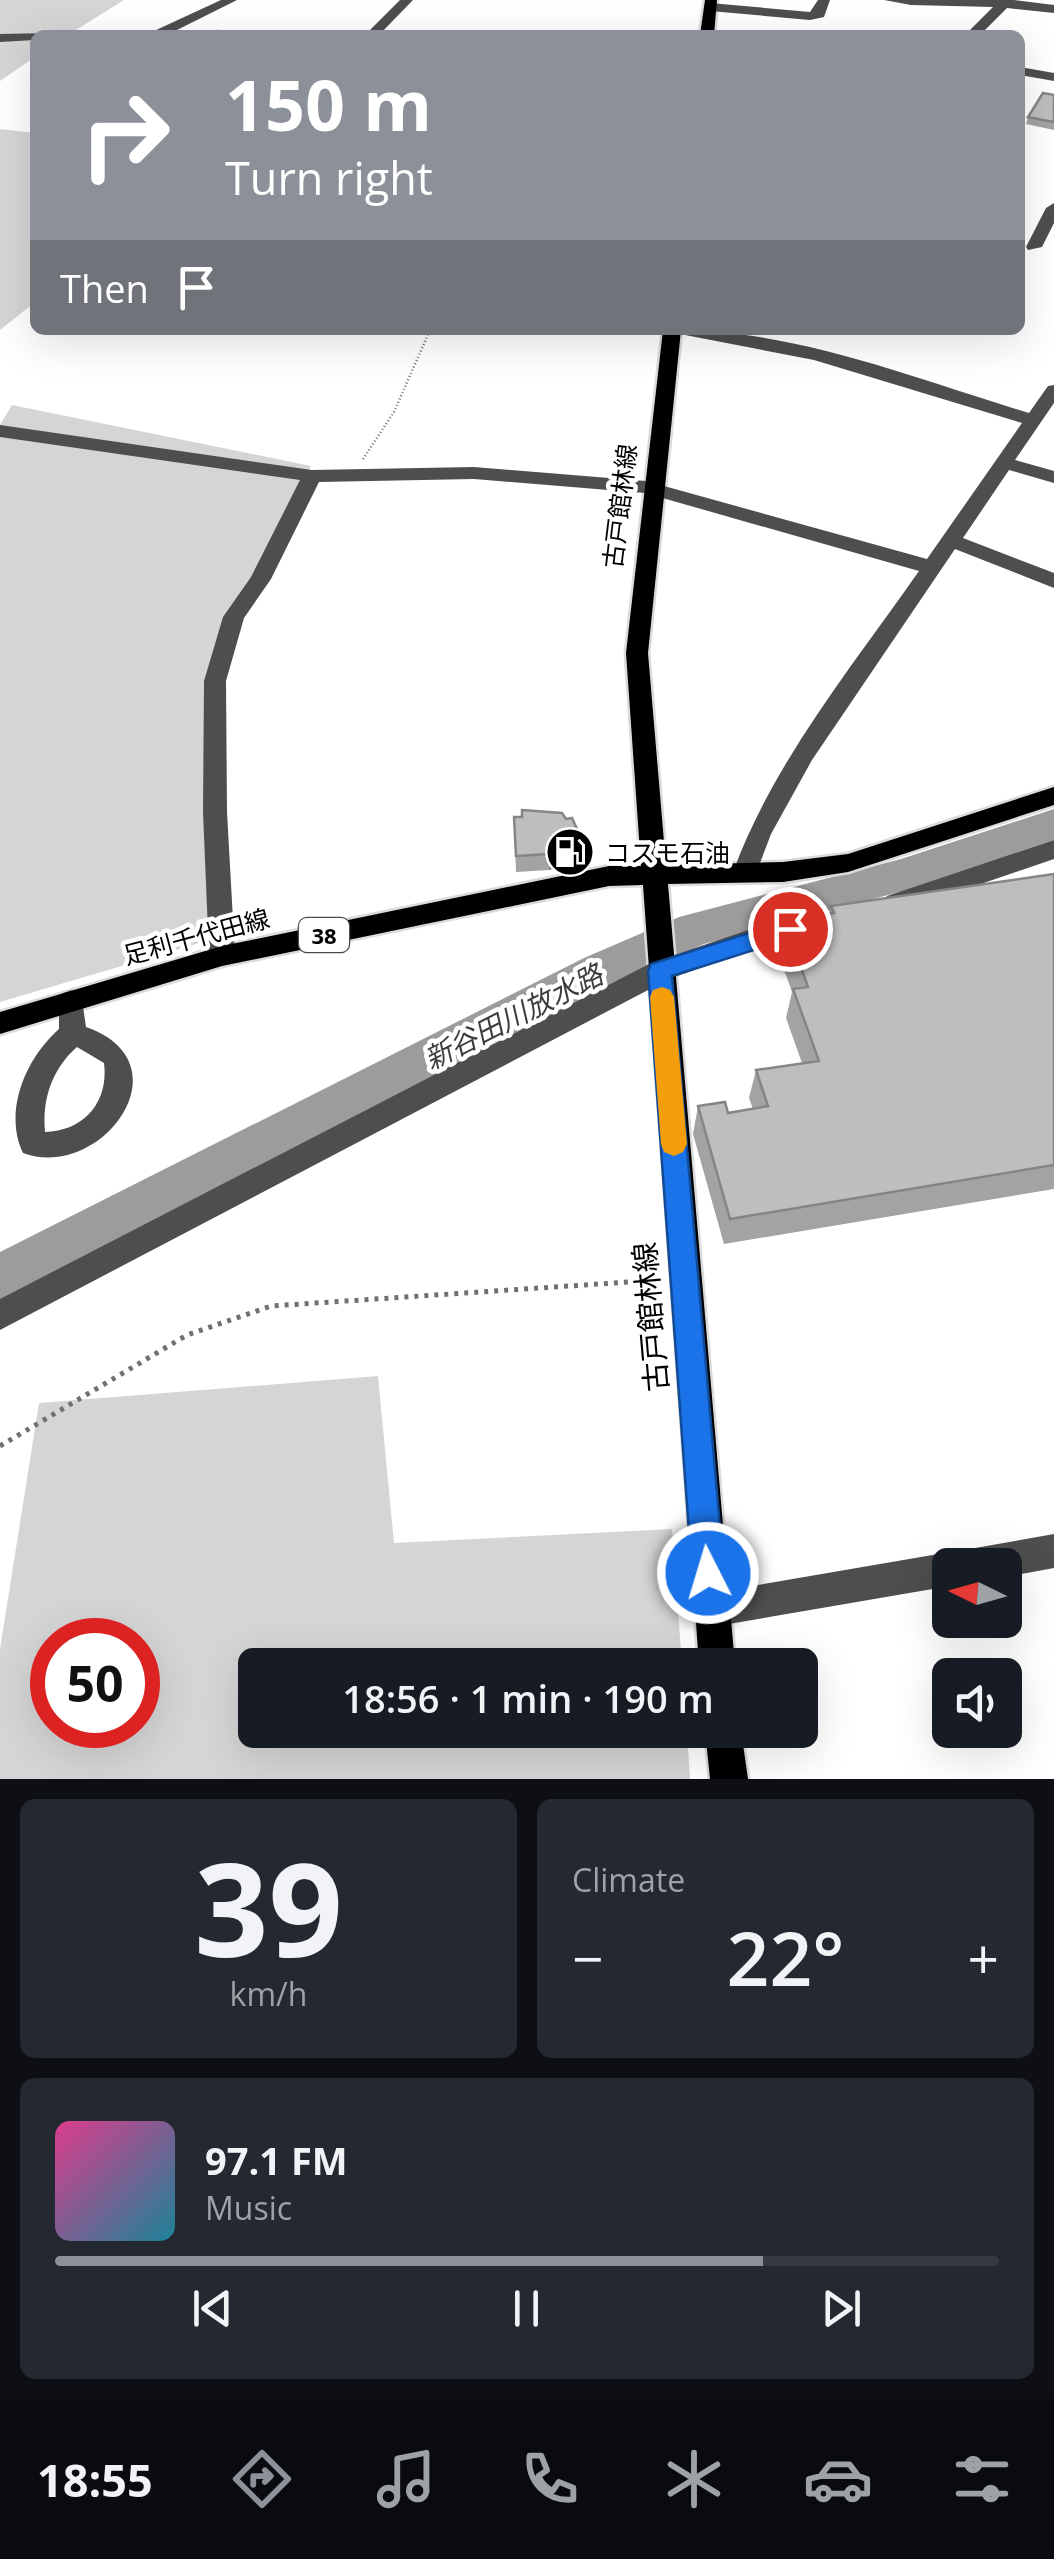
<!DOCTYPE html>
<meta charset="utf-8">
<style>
body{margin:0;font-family:"Open Sans","Noto Sans JP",sans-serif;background:#242831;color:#f1f3f6;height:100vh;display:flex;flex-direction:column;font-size:38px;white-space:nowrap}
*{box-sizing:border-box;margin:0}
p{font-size:32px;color:#9ea1a6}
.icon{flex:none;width:55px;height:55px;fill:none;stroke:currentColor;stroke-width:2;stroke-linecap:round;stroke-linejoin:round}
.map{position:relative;height:1779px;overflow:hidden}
.panel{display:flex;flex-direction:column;gap:20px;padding:20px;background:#0d0f14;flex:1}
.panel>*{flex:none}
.banner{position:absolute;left:30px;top:30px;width:995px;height:305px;border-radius:15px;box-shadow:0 10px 40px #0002;background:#8c9099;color:#fff;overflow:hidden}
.needle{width:65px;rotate:275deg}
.tools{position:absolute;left:932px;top:1548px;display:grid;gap:20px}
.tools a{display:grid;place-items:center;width:90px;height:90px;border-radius:15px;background:#171b24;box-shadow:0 10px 40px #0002;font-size:50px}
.speed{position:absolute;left:30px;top:1618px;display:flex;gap:20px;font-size:50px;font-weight:700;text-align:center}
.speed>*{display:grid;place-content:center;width:130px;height:130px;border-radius:50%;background:#171b24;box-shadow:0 10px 40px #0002;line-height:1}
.speed .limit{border:15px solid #d22;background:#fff;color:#111}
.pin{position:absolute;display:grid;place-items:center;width:85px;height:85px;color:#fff;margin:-42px;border:5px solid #fff;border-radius:50%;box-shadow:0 2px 10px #0007}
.me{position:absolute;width:110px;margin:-55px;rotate:355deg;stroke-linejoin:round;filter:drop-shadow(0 0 8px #0008)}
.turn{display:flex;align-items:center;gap:35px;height:210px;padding:0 30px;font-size:45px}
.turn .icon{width:130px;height:130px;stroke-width:2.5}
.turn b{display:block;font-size:70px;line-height:85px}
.then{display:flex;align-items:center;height:95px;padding:0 30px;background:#0003;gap:20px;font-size:38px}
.big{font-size:75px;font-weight:600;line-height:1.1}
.panel .tile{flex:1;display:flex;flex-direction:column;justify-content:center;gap:15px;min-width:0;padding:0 35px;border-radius:15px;background:#242831}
.panel .dial{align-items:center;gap:0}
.dial b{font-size:130px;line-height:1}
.song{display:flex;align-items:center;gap:30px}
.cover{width:120px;height:120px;border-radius:15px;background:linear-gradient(135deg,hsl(330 70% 55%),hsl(190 70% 35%))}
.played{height:10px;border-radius:5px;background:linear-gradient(90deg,#8c9099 75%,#363941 75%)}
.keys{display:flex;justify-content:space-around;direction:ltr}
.heat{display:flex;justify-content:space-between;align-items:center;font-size:55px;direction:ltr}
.panel .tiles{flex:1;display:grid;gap:20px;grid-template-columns:1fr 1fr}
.tile:last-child{grid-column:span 2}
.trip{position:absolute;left:238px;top:1648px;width:580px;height:100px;border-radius:15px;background:#171b24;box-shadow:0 10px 40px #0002;font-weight:600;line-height:100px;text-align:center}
.tabs{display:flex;height:160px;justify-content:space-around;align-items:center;background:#090b0e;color:#9ea1a6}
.tabs .icon{width:70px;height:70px}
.tabs .selected{color:#8c9099}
.tabs b{font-size:45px;color:#f1f3f6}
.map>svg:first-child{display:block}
</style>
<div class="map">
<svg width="1054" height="1779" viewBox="0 0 1054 1779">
<rect width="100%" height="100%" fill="#fff"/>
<!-- green -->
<g fill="#d5d5d5" fill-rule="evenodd">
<path d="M0,0H124L68,35H35V57L0,81Z"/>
<path d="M0,129L35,133V302L0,330Z"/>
<path d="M12,405L311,466L243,605L215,695L221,932L203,942L0,1002V425Z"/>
<path d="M378,1376L394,1543L672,1529L682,1665H255V1730H687L690,1779H0V1649L39,1403ZM52,1640H138V1725H52Z"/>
</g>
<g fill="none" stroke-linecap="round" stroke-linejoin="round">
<!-- river -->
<path fill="#9c9c9c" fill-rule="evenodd" d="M1054,809V840L903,891L704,944L616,984L0,1302V1252L584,958L679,917L901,859Z"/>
<!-- major casing -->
<g stroke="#dbdbdb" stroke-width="5">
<g id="major">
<path d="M705,0H717L714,35H700Z"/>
<path d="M663,330H681L648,653L666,865L783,862L848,854L1054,787V805L848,872L783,882L668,884L735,1665H699L643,885L609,886L222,966L0,1034V1012L222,946L609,866H641L626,653Z"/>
<path d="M705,1730H741L748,1779H710Z"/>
</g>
</g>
<!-- path-far1 -->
<path stroke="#707070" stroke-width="2.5" stroke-dasharray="1 2.5" stroke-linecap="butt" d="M363,459L394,412L430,330"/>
<!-- path -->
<path stroke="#707070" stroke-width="5" stroke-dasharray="4 6" stroke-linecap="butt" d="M0,1446L187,1335L271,1306L659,1280"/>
<!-- minor -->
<g fill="#4e4e4e" fill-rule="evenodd">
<path d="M221,0H237L167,35H35V40L0,42V34L154,31Z"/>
<path d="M400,0H413L379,35H365Z"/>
<path d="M818,0H830L824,17L810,20L710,11L704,7L710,3L810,12Z"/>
<path d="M884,0H1014L1054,5V13L1007,8L980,35H965L993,7L911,5Z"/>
<path d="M1020,67L1054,73V81L1020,75Z"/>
<path d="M1054,203V223L1042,247L1028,250L1026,247L1046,208Z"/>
<path d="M676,330C796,330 916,379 1029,413L1048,386L1054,385V403L1015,460L1054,471V483L1009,470L963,538L1054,573V588L955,549L812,760L771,834L754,879H736L733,872C774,761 852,667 919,571L645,493L474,479L319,482L271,579L244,618L226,681L227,812L235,956L231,963L222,966L213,963L209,956L203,812L204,681L223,617L251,577L300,480L0,437V425L312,470L474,467L646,481L927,559L1022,423L814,360L685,335Z"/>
<path d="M1054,840V859L896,913L887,910L883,903L887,896Z"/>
<path d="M813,914L822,917L826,924L822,931L756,948L669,979L0,1330V1299L651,963L754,928Z"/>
<path d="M72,990L81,993L86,1027C189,1063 101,1182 23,1153C3,1111 26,1058 59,1029V1001L63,993ZM77,1047L104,1063C109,1102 84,1131 45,1132C42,1099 52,1069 77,1047Z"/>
<path d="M1054,1534V1568L1005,1577V1565H950V1586L711,1627L699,1622L694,1610L699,1598L711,1593L950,1552L961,1557L975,1548Z"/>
</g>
<!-- major -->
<use href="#major" fill="#000" fill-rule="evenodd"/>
</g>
<!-- wall -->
<g fill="#a3a3a3">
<path d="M1054,95V130L1026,124L1028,117Z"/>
<path d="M514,817L584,861L549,870L516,872Z"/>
<path d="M1054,874V1189L724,1244L693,1134L698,1106L728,1113L753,1109L749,1098L756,1070L802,1063L786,1018L792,992L777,950L784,920L829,914L831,906Z"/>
</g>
<!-- shaded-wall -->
<path fill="#858585" d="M584,845V861L549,870V854Z"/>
<!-- building -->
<g fill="#bebebe" stroke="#858585" stroke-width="2.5">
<path d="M219,31L237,35H197L203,32Z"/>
<path d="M1043,93L1054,95V122L1028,117Z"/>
<path d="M522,810L562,813L566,819L572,818L584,845L549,854L516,856L514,817H522Z"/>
<path d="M1054,874V1165L730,1219L698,1106L725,1102L728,1113L768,1106L756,1070L819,1061L793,989L808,987L784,920L834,913L831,906Z"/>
</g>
<!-- route -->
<path fill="#1a73e8" stroke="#114b97" stroke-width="2.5" d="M790,920L802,929L798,936L672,976L724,1573L719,1584L708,1589L697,1584L692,1573L648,971L651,964Z"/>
<!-- slow -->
<path fill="#f59e0b" d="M662,987L670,990L674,997L687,1144L683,1152L674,1156L664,1152L661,1144L650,997L653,990Z"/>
<!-- icons -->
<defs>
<g id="fuel-disc" transform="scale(2.5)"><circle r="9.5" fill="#000" stroke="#fff"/><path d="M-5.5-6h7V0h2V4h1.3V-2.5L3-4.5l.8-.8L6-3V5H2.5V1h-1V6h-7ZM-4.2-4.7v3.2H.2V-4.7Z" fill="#fff"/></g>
</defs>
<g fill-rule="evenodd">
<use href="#fuel-disc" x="570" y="852"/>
</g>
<g text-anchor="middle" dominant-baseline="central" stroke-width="9" stroke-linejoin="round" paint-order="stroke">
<!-- shield labels -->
<rect fill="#fff" stroke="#4c4c4c" stroke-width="2.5" x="299" y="918" width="50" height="34" rx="8"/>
<g font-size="22" font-weight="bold" fill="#000">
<text x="324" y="935">38</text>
</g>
<!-- street labels -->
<g font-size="25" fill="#000" stroke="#fff">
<text transform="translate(619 506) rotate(-83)">古戸館林線</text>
<text transform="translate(196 936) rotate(-15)">足利千代田線</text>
</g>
<!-- poi labels -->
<g font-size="25" fill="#000" stroke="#fff" text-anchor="start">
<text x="605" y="852">コスモ石油</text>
</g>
<!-- water labels -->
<g font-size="28" font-style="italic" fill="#3d3d3d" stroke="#fff">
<text transform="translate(513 1016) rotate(-27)">新谷田川放水路</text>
</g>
<!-- near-street labels -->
<g font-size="30" fill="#000" stroke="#fff">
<text transform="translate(650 1317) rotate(-95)">古戸館林線</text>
</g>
</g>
</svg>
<div class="tools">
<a><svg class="needle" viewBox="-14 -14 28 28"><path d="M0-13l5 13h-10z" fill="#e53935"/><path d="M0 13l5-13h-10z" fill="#9ea1a6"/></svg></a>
<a><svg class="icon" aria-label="sound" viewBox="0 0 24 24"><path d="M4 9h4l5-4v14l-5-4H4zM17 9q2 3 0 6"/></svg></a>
</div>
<div class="speed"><div class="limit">50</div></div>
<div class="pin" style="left:790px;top:929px;background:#d93025"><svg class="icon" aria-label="arrive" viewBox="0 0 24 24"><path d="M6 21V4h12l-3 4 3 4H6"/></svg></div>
<svg class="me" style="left:708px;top:1573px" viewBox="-20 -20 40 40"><circle r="17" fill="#1a73e8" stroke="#fff" stroke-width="3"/><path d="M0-11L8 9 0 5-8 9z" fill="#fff"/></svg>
<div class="trip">18:56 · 1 min · 190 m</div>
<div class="banner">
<div class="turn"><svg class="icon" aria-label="right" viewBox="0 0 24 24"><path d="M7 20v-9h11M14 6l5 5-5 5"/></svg><div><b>150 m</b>Turn right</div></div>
<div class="then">Then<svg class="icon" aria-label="arrive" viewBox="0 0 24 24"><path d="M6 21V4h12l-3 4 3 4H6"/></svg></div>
</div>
</div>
<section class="panel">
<div class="tiles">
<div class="tile dial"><b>39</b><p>km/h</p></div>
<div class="tile"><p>Climate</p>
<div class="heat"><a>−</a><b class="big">22°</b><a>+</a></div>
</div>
<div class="tile">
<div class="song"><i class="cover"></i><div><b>97.1 FM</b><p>Music</p></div></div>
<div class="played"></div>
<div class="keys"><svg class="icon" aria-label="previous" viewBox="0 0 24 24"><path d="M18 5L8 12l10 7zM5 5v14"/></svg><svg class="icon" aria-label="pause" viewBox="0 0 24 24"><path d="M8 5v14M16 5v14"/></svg><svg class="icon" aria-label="next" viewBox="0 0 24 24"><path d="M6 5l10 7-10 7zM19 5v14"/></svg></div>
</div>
</div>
</section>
<nav class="tabs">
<b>18:55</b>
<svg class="icon selected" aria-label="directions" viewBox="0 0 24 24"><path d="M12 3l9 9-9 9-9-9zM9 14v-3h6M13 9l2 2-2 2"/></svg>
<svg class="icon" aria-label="music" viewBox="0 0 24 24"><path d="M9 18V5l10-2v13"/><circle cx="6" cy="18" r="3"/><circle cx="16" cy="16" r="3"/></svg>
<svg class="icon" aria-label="phone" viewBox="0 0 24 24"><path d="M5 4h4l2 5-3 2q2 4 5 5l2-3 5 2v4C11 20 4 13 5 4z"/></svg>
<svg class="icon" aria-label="climate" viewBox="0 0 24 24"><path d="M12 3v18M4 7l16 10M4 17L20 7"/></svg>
<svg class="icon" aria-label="car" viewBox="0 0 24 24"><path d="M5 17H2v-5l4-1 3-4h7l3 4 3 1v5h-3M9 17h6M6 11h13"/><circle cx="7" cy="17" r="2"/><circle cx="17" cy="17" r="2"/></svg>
<svg class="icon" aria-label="filters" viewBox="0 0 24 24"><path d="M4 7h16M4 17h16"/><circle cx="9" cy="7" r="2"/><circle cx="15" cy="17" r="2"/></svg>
</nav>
